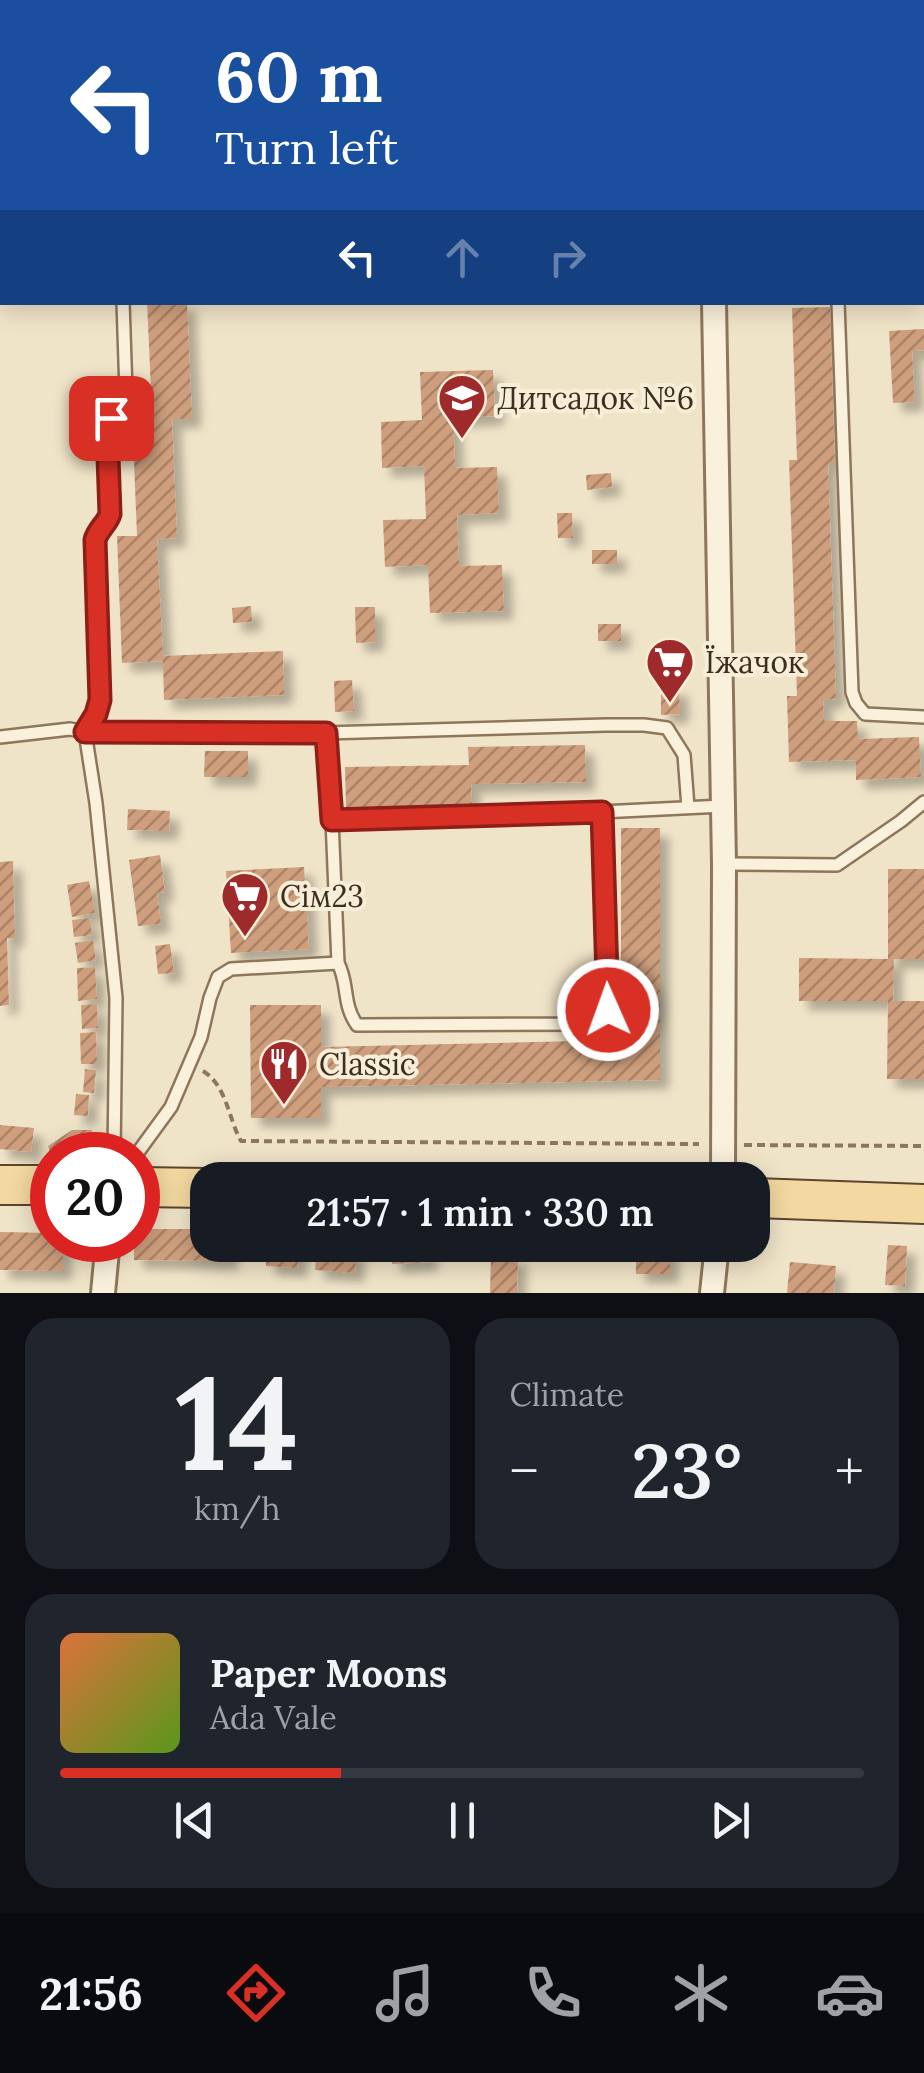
<!DOCTYPE html>
<meta charset="utf-8">
<style>
body{margin:0;font-family:Lora,serif;background:#20242c;color:#f1f3f6;height:100vh;display:flex;flex-direction:column;font-size:38px;white-space:nowrap}
*{box-sizing:border-box;margin:0}
p{font-size:32px;color:#9ea1a6}
.icon{flex:none;width:55px;height:55px;fill:none;stroke:currentColor;stroke-width:2;stroke-linecap:round;stroke-linejoin:round}
.map{position:relative;height:1293px;overflow:hidden}
.side{display:flex;flex-direction:column;gap:25px;padding:25px;background:#0d0f14;flex:1}
.side>*{flex:none}
.banner{position:absolute;left:0px;top:0px;width:925px;height:305px;box-shadow:0 5px 25px #0003;background:#1a4fa0;color:#fff;overflow:hidden}
.speed{position:absolute;left:30px;top:1132px;display:flex;gap:20px;font-size:50px;font-weight:700;text-align:center}
.speed>*{display:grid;place-content:center;width:130px;height:130px;border-radius:50%;background:#171b24;box-shadow:0 5px 25px #0003;line-height:1}
.speed .limit{border:15px solid #d22;background:#fff;color:#111}
.pin{position:absolute;display:grid;place-items:center;width:85px;height:85px;color:#fff;margin:-42px;border-radius:20px;box-shadow:0 5px 15px #0006}
.me{position:absolute;width:110px;margin:-55px;rotate:358deg;stroke-linejoin:round;filter:drop-shadow(0 0 8px #0008)}
.turn{display:flex;align-items:center;gap:35px;height:210px;padding:0 50px;font-size:45px}
.turn .icon{width:130px;height:130px;stroke-width:2.5}
.turn b{display:block;font-size:70px;line-height:85px}
.lanes{display:flex;align-items:center;height:95px;padding:0 50px;background:#0003;justify-content:center;gap:50px;direction:ltr}
.lanes .off{opacity:.35}
.big{font-size:75px;font-weight:600;line-height:1.1}
.side .widget{flex:1;display:flex;flex-direction:column;justify-content:center;gap:15px;min-width:0;padding:0 35px;border-radius:30px;background:#20242c}
.side .dial{align-items:center;gap:0}
.dial b{font-size:130px;line-height:1}
.song{display:flex;align-items:center;gap:30px}
.cover{width:120px;height:120px;border-radius:15px;background:linear-gradient(135deg,hsl(20 70% 55%),hsl(90 70% 35%))}
.played{height:10px;border-radius:5px;background:linear-gradient(90deg,#d93025 35%,#363941 35%)}
.keys{display:flex;justify-content:space-around;direction:ltr}
.heat{display:flex;justify-content:space-between;align-items:center;font-size:55px;direction:ltr}
.side .tiles{flex:1;display:grid;gap:25px;grid-template-columns:1fr 1fr}
.widget:last-child{grid-column:span 2}
.trip{position:absolute;left:190px;top:1162px;width:580px;height:100px;border-radius:30px;background:#171b24;box-shadow:0 5px 25px #0003;font-weight:600;line-height:100px;text-align:center}
.tabs{display:flex;height:160px;justify-content:space-around;align-items:center;background:#090b0e;color:#9ea1a6}
.tabs .icon{width:70px;height:70px}
.tabs .on{color:#d93025}
.tabs b{font-size:45px;color:#f1f3f6}
.map>svg:first-child{display:block}
</style>
<div class="map">
<svg width="924" height="1293" viewBox="0 0 924 1293">
<defs>
<pattern id="building-hatch" width="6" height="6" patternUnits="userSpaceOnUse" patternTransform="scale(2.5)"><rect width="6" height="6" fill="#cf9f7d"/><path d="M-1 1l2-2M0 6l6-6M5 7l2-2" fill="none" stroke="#a98266"/></pattern>
<filter id="shadow"><feDropShadow dx="9" dy="9" stdDeviation="5" flood-color="#0004"/></filter>
</defs>
<rect width="100%" height="100%" fill="#f0e4c8"/>
<!-- building -->
<g fill="url(#building-hatch)" filter="url(#shadow)">
<path d="M147,302H187L192,419H172L177,538L157,539L163,656L283,651L284,695L164,700L163,661L122,663L117,536H137L132,413L152,412Z"/>
<path d="M830,307L835,463H828L836,699L823,700L824,721H857L858,739L919,737L921,777L856,780V760L789,762L787,696H797L789,460H797L792,308Z"/>
<path d="M924,329V350L912,351L915,402L893,403L889,331Z"/>
<path d="M493,370L495,416L453,418L455,468L497,467L499,513L457,515L459,566L502,565L504,611L430,613L428,565L385,567L383,520L426,519L424,466L382,468L381,422L422,420L420,372Z"/>
<path d="M611,473L612,487L587,490L586,475Z"/>
<path d="M557,513H572L573,538H558Z"/>
<rect x="592" y="550" width="25" height="14"/>
<path d="M251,606L252,622L233,623L232,608Z"/>
<path d="M355,607H375V642L356,643Z"/>
<rect x="598" y="624" width="23" height="17"/>
<path d="M352,680L354,711L335,712L334,681Z"/>
<path d="M661,687H679L680,714L661,715Z"/>
<path d="M585,745L586,782L471,784L472,805L346,808L345,767L469,765L468,747Z"/>
<path d="M205,751H248V777H204Z"/>
<path d="M128,809L170,811L169,831L127,830Z"/>
<path d="M621,828H660V1080L321,1087V1118H251L250,1005H321V1047L621,1040Z"/>
<path d="M160,855L165,892L157,893L161,924L138,926L129,860Z"/>
<path d="M13,861L15,938H7L9,1005L0,1006V862Z"/>
<path d="M304,867L309,949L231,953L226,871Z"/>
<path d="M888,869H924V959H894L893,1001H924V1079H887L888,1001H799V958L888,959Z"/>
<path d="M89,881L95,913L72,917L67,885Z"/>
<path d="M90,918L92,935L74,937L72,920Z"/>
<path d="M93,940L96,960L78,963L75,943Z"/>
<path d="M170,944L174,973L158,974L155,946Z"/>
<path d="M95,967L97,999L78,1001L77,968Z"/>
<path d="M97,1004L98,1028L82,1029L81,1005Z"/>
<path d="M96,1032L97,1064H81L80,1033Z"/>
<path d="M85,1069L96,1070L94,1093L83,1092Z"/>
<path d="M76,1094L89,1095L88,1116L74,1115Z"/>
<path d="M0,1125L34,1128L31,1152L0,1149Z"/>
<path d="M72,1130H92L93,1155H51L48,1146Z"/>
<path d="M138,1229H208V1245H230L229,1261L134,1260V1240H138Z"/>
<path d="M0,1232L52,1233V1240H63V1271L0,1270Z"/>
<path d="M267,1245H299L298,1268L266,1266Z"/>
<path d="M317,1245H357L355,1273L315,1270Z"/>
<path d="M391,1245H428L429,1262L392,1264Z"/>
<path d="M888,1245L907,1246L905,1286L885,1285Z"/>
<rect x="636" y="1247" width="34" height="27"/>
<path d="M491,1255L518,1256L517,1293H490Z"/>
<path d="M790,1262L836,1266L834,1293H787Z"/>
</g>
<g fill="none" stroke-linecap="round" stroke-linejoin="round">
<!-- service casing -->
<g stroke="#8d765c" stroke-width="16">
<g id="service">
<path d="M922,209H924"/>
<path d="M0,282H2"/>
<path d="M123,302L126,392L107,429L109,513C107,523 98,530 95,541L100,700L96,714L85,732L325,733L332,820"/>
<path d="M838,302L852,692L856,703L865,714L924,717"/>
<path d="M325,733L606,725H644L667,728L684,755L688,807"/>
<path d="M0,737L70,729L85,732L96,803L116,998L114,1155"/>
<path d="M601,812L608,1010L602,1019L594,1024L357,1025C342,1004 349,984 338,963L332,820L601,812L723,806"/>
<path d="M724,864L837,865L901,821L924,802"/>
<path d="M136,1155L171,1107L201,1037L210,998L218,977L231,969L338,963"/>
</g>
</g>
<!-- minor casing -->
<g stroke="#8d765c" stroke-width="28">
<g id="minor">
<path d="M922,100H924"/>
<path d="M0,124H2"/>
<path d="M714,302L724,864L723,1180"/>
<path d="M103,1293L108,1240"/>
<path d="M712,1293L717,1245"/>
</g>
</g>
<!-- primary casing -->
<g stroke="#5b4430" stroke-width="42">
<g id="primary">
<path d="M0,1185H52"/>
<path d="M138,1187L208,1188"/>
<path d="M752,1198L924,1204"/>
</g>
</g>
<!-- path -->
<g stroke="#8d765c" stroke-width="4" stroke-dasharray="8 5" stroke-linecap="butt">
<path d="M713,2L718,0"/>
<path d="M203,1071C227,1086 228,1118 241,1141L699,1144"/>
<path d="M744,1145L924,1146"/>
</g>
<!-- service -->
<use href="#service" stroke="#faf1dc" stroke-width="11"/>
<!-- minor -->
<use href="#minor" stroke="#faf1dc" stroke-width="22"/>
<!-- primary -->
<use href="#primary" stroke="#f3d9a0" stroke-width="38"/>
</g>
<g fill="none" stroke-linecap="round" stroke-linejoin="round">
<!-- route casing -->
<g stroke="#8d1f18" stroke-width="25">
<path id="route" d="M111,418L107,428L110,514C107,524 98,529 95,540L100,700L96,714L85,732L326,733L332,820L602,812L608,1010"/>
</g>
<!-- route -->
<use href="#route" stroke="#d93025" stroke-width="18"/>
</g>
<!-- icons -->
<defs>
<g id="school-pin" transform="scale(2.5)"><path d="M0 17L-7.5 6A9.5 9.5 0 1 1 7.5 6Z" fill="#9e2a2b" stroke="#f7eed8"/><path d="M0-5L7-2L0 1L-7-2ZM-4 1L0 2.5L4 1V4Q0 6-4 4Z" fill="#fff"/></g>
<g id="supermarket-pin" transform="scale(2.5)"><path d="M0 17L-7.5 6A9.5 9.5 0 1 1 7.5 6Z" fill="#9e2a2b" stroke="#f7eed8"/><path d="M-6-5.5h2.5l.6 2H6L4.5 2H-2.5L-4.4-4H-6ZM-1.5 3.2a1.3 1.3 0 1 0 .1 0ZM3 3.2a1.3 1.3 0 1 0 .1 0Z" fill="#fff"/></g>
<g id="restaurant-pin" transform="scale(2.5)"><path d="M0 17L-7.5 6A9.5 9.5 0 1 1 7.5 6Z" fill="#9e2a2b" stroke="#f7eed8"/><path d="M-5-6h1v4h1v-4h1v4h1v-4h1v5L-1.5 .5V6h-2V.5L-5-1ZM5-6V6H3V1.5H1.5Q1.5-4 5-6Z" fill="#fff"/></g>
</defs>
<g fill-rule="evenodd">
<use href="#school-pin" x="462" y="398"/>
<use href="#supermarket-pin" x="670" y="662"/>
<use href="#supermarket-pin" x="245" y="896"/>
<use href="#restaurant-pin" x="284" y="1064"/>
</g>
<g text-anchor="middle" dominant-baseline="central" stroke-width="8" stroke-linejoin="round" paint-order="stroke">
<!-- poi labels -->
<g font-size="30" fill="#3d2e20" stroke="#f7eed8" text-anchor="start">
<text x="497" y="398">Дитсадок №6</text>
<text x="705" y="662">Їжачок</text>
<text x="280" y="896">Сім23</text>
<text x="319" y="1064">Classic</text>
</g>
</g>
</svg>
<div class="speed"><div class="limit">20</div></div>
<div class="pin" style="left:111px;top:418px;background:#d93025"><svg class="icon" aria-label="arrive" viewBox="0 0 24 24"><path d="M6 21V4h12l-3 4 3 4H6"/></svg></div>
<svg class="me" style="left:608px;top:1010px" viewBox="-20 -20 40 40"><circle r="17" fill="#d93025" stroke="#fff" stroke-width="3"/><path d="M0-11L8 9 0 5-8 9z" fill="#fff"/></svg>
<div class="trip">21:57 · 1 min · 330 m</div>
<div class="banner">
<div class="turn"><svg class="icon" aria-label="left" viewBox="0 0 24 24"><path d="M17 20v-9H6M10 6l-5 5 5 5"/></svg><div><b>60 m</b>Turn left</div></div>
<div class="lanes"><svg class="icon" aria-label="left" viewBox="0 0 24 24"><path d="M17 20v-9H6M10 6l-5 5 5 5"/></svg><svg class="icon off" aria-label="ahead" viewBox="0 0 24 24"><path d="M12 20V5M6 11l6-6 6 6"/></svg><svg class="icon off" aria-label="right" viewBox="0 0 24 24"><path d="M7 20v-9h11M14 6l5 5-5 5"/></svg></div>
</div>
</div>
<section class="side">
<div class="tiles">
<div class="widget dial"><b>14</b><p>km/h</p></div>
<div class="widget"><p>Climate</p>
<div class="heat"><a>−</a><b class="big">23°</b><a>+</a></div>
</div>
<div class="widget">
<div class="song"><i class="cover"></i><div><b>Paper Moons</b><p>Ada Vale</p></div></div>
<div class="played"></div>
<div class="keys"><svg class="icon" aria-label="previous" viewBox="0 0 24 24"><path d="M18 5L8 12l10 7zM5 5v14"/></svg><svg class="icon" aria-label="pause" viewBox="0 0 24 24"><path d="M8 5v14M16 5v14"/></svg><svg class="icon" aria-label="next" viewBox="0 0 24 24"><path d="M6 5l10 7-10 7zM19 5v14"/></svg></div>
</div>
</div>
</section>
<nav class="tabs">
<b>21:56</b>
<svg class="icon on" aria-label="directions" viewBox="0 0 24 24"><path d="M12 3l9 9-9 9-9-9zM9 14v-3h6M13 9l2 2-2 2"/></svg>
<svg class="icon" aria-label="music" viewBox="0 0 24 24"><path d="M9 18V5l10-2v13"/><circle cx="6" cy="18" r="3"/><circle cx="16" cy="16" r="3"/></svg>
<svg class="icon" aria-label="phone" viewBox="0 0 24 24"><path d="M5 4h4l2 5-3 2q2 4 5 5l2-3 5 2v4C11 20 4 13 5 4z"/></svg>
<svg class="icon" aria-label="climate" viewBox="0 0 24 24"><path d="M12 3v18M4 7l16 10M4 17L20 7"/></svg>
<svg class="icon" aria-label="car" viewBox="0 0 24 24"><path d="M5 17H2v-5l4-1 3-4h7l3 4 3 1v5h-3M9 17h6M6 11h13"/><circle cx="7" cy="17" r="2"/><circle cx="17" cy="17" r="2"/></svg>
</nav>
